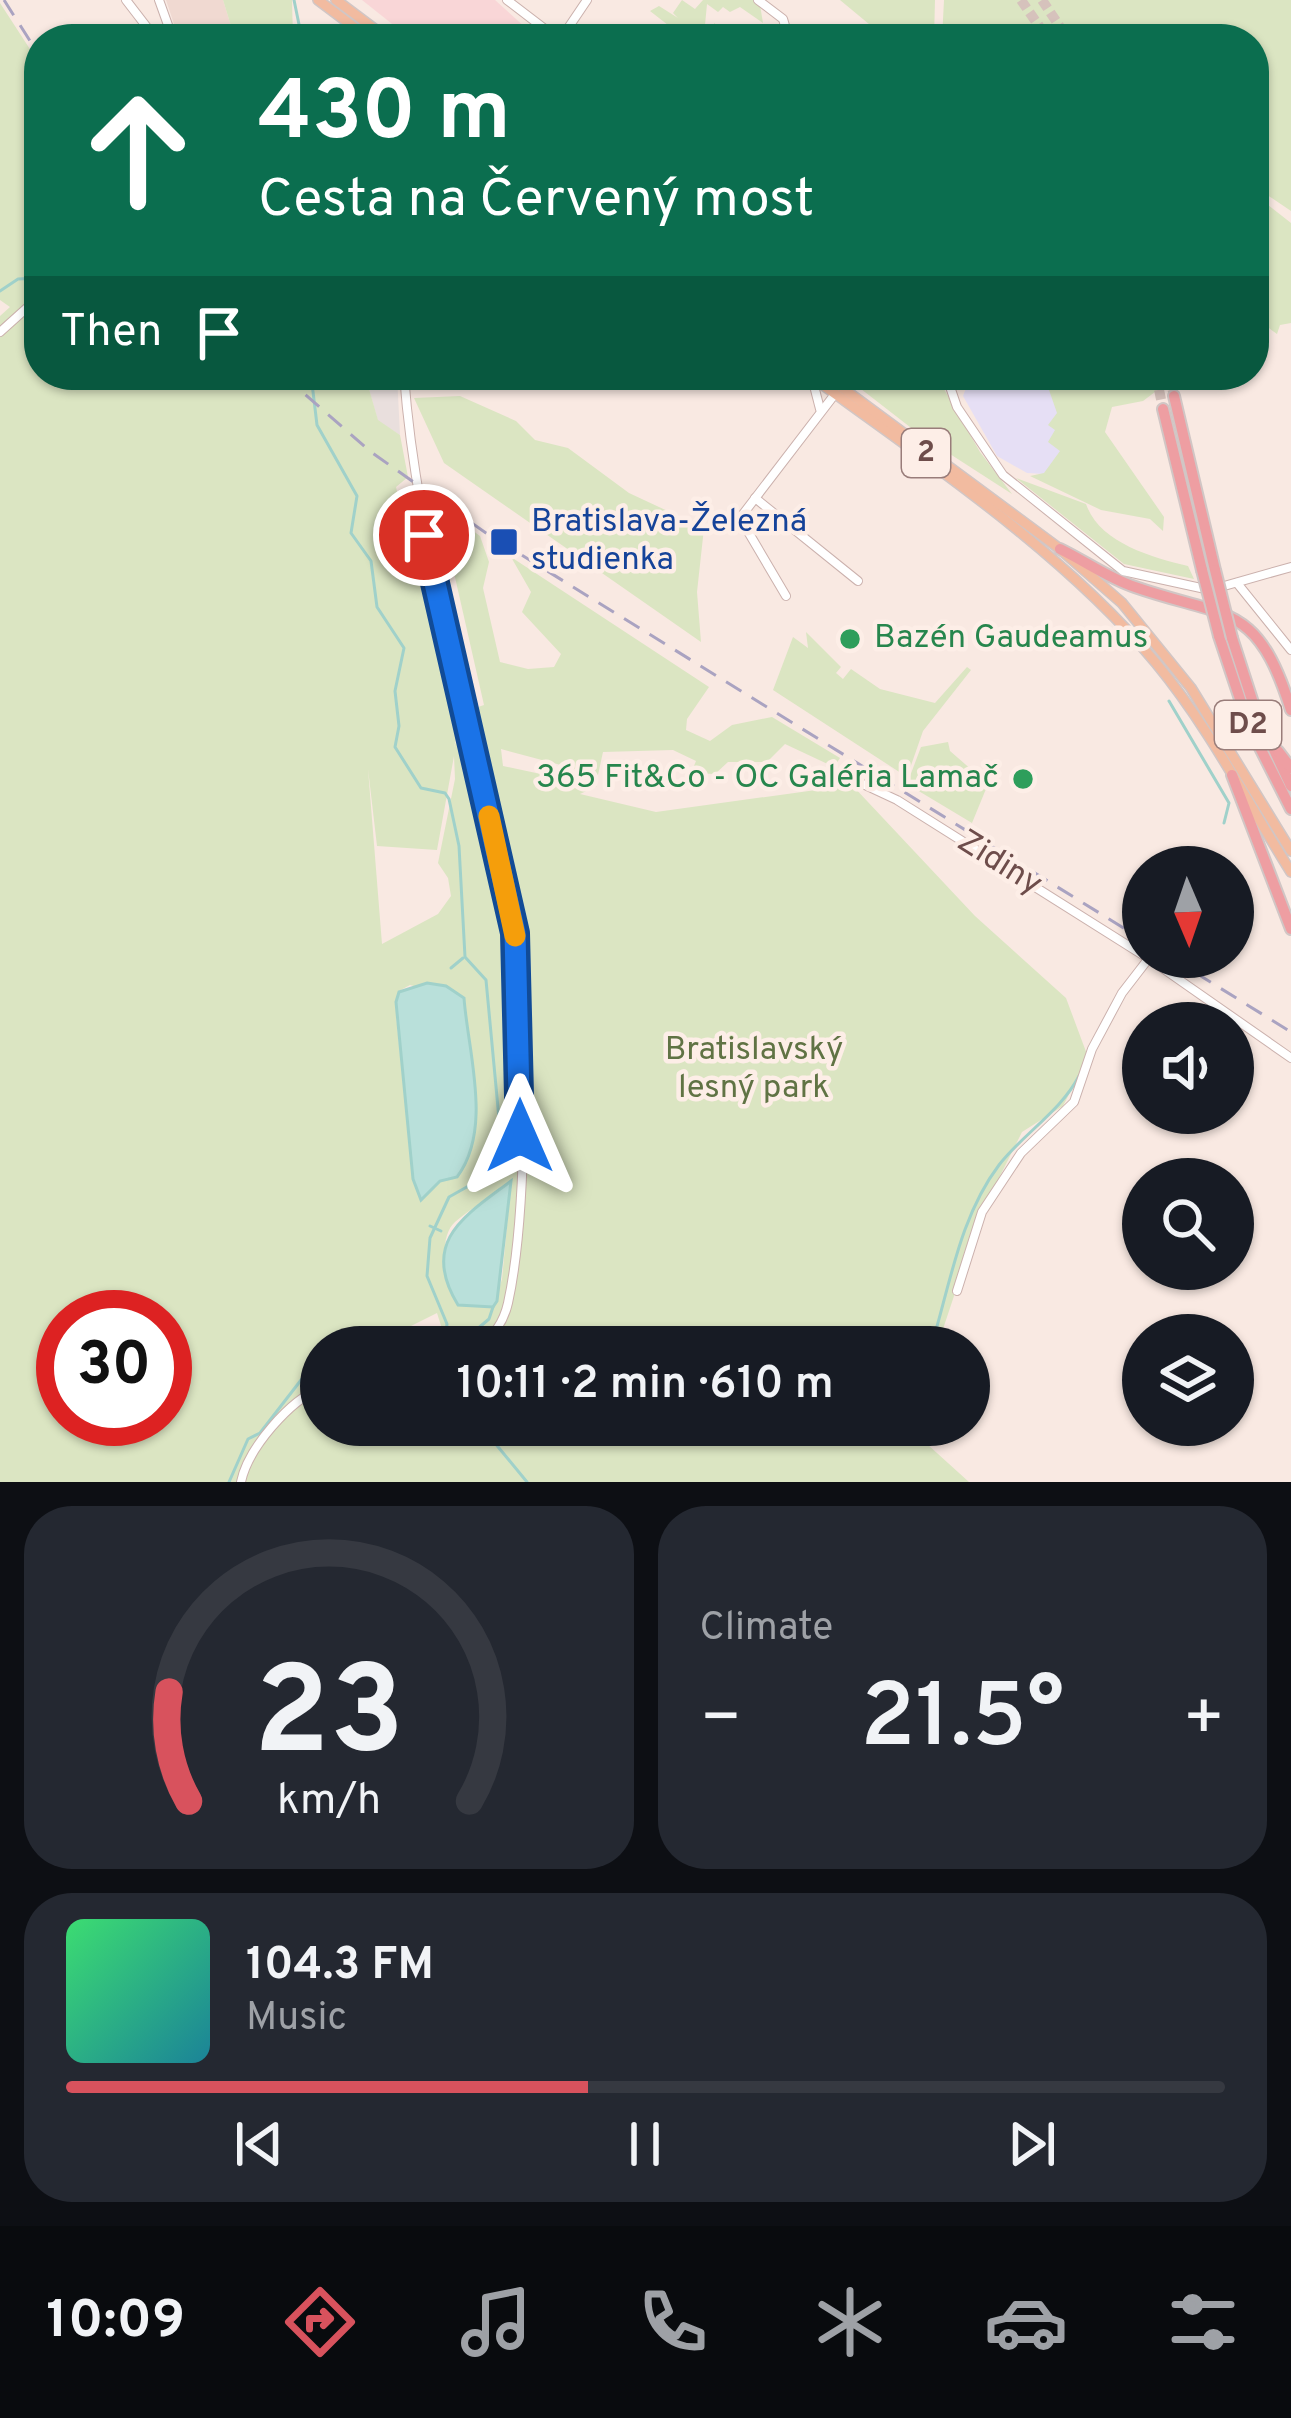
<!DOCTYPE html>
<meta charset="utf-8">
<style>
body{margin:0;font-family:Overpass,sans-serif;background:#242831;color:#f1f3f6;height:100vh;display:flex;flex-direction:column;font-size:45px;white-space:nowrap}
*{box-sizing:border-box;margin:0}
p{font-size:39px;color:#9ea1a6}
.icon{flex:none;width:66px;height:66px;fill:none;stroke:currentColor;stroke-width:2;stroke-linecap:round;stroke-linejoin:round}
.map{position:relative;height:1482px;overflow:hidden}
.details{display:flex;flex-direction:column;gap:24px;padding:24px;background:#0d0f14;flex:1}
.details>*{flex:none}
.hud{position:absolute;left:24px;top:24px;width:1245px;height:366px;border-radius:48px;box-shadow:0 3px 9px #0004;background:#0b6e4f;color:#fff;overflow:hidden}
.needle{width:78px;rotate:178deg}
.fabs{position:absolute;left:1122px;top:846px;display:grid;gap:24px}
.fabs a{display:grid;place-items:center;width:132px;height:132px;border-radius:50%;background:#171b24;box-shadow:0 3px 9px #0004;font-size:60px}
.speed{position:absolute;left:36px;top:1290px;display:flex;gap:24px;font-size:60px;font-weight:700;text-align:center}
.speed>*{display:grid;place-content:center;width:156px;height:156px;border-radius:50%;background:#171b24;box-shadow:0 3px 9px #0004;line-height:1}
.speed .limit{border:18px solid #d22;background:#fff;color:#111}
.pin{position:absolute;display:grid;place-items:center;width:102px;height:102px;color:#fff;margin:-51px;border:6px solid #fff;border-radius:50%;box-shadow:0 3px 12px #0007}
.me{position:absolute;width:132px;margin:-66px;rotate:0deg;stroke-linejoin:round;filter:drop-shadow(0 0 9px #0008)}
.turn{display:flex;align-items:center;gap:42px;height:252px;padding:0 36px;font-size:54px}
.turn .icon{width:156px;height:156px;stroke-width:2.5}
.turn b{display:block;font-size:84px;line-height:102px}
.then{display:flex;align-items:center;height:114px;padding:0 36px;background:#0003;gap:24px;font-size:45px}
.big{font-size:90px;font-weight:600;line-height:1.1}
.details .tile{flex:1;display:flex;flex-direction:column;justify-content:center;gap:18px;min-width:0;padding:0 42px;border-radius:48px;background:#242831}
.details .dial{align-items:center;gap:0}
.dial svg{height:312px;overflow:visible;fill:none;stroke:#363941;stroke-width:7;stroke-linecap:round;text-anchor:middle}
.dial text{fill:#f1f3f6;stroke:none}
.song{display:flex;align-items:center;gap:36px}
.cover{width:144px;height:144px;border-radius:18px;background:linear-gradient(135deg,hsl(140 70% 55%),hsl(190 70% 35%))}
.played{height:12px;border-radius:6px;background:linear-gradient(90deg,#d8525d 45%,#363941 45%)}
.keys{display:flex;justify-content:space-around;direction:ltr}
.heat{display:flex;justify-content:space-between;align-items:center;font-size:66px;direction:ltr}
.details .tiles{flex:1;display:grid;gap:24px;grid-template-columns:1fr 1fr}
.tile:last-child{grid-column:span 2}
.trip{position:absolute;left:300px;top:1326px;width:690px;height:120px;border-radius:60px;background:#171b24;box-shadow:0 3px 9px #0004;font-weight:600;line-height:120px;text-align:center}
.dock{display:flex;height:192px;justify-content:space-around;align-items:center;background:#090b0e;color:#9ea1a6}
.dock .icon{width:84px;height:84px}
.dock .current{color:#d8525d}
.dock b{font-size:54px;color:#f1f3f6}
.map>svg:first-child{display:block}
</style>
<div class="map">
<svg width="1291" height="1482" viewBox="0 0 1291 1482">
<rect width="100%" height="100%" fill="#f9e9e2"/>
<!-- residential -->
<path fill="#f0d9d1" d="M166,0H223L235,39H179Z"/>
<!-- commercial -->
<path fill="#f9d6d7" d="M362,0H495L538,39H411Z"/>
<!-- industrial -->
<path fill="#e9dfdd" d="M365,375H397L400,435L378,421Z"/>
<!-- education -->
<path fill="#e6dff5" d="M971,375H1047L1055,384L1064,446L1044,474L1027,473L997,456L963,396Z"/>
<!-- green -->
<g fill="#dbe5c2" fill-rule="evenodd">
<path d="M223,0H292L293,39H235Z"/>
<path d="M682,0L695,9L703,0H753L760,5L763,23L740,7L730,12L723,7L718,12L707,4L705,25L715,31L714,23L731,36L722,32L720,39H686L650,11L659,6L678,18L673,13Z"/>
<path d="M840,0H935L934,39H887Z"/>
<path d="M944,0H1291V211L1254,186V39H942Z"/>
<path d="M0,3L39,63V375H365L378,420L400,435L408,477L396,487L407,535L421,540L463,714L454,747L469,710L484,705L447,542L430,545L422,493L480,536L489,562L483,588L500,662L528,669L554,667L561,654L522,612L531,592L511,557L709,687L687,719L686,730L710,741L732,725L772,717L840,758L834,767L785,744L767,762H728L715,774L691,773L696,761L673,750L603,752L598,775L501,749L503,766L597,786L580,794L656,812L852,785L975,916L1066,998L1088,1057L1063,1106L1022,1132L982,1212L937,1347H440L444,1335L437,1313L369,1347H321V1425H906L969,1482H0V316L10,307L0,300ZM454,756L455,779L438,863L448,878L451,896L438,914L382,944L368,769L377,846L437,850ZM410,985L464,999L474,1079V1142L424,1193L413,1179L396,1015L399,991ZM511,1183L502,1279L493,1307L458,1305C447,1287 436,1239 455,1222C471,1208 493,1195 511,1183ZM63,1317H165V1419H63Z"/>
<path d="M1254,194L1291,223V323L1280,325L1277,334L1266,326L1269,321L1254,303Z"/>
<path d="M843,375H936L980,452L1012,494L919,434Z"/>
<path d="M1029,375L1176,376L1143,401L1112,407L1105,432L1164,517L1163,531L1150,519L1101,510L1030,476L1044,473L1060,451L1048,442L1055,430L1048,425L1057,413L1049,390Z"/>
<path d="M460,396L516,421L535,440L568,448L629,493L704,528L697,592L701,642L444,463L414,398Z"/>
<path d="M1016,478L1086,504C1099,542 1150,557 1188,566L1194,579L1124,564Z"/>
<path d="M806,632L841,667L836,673L843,679L851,669L880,689L935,703L967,667L971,670L923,731L907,777L773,690L793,637L808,648Z"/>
<path d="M948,742L950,751L988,784L972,823L907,784L921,747Z"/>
</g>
<!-- water -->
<g fill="#b9e0da" stroke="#a0d1ca" stroke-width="3">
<path d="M427,983L446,986L464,998C468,1053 493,1129 457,1177L440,1181L421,1200L413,1179L396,1002L399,992Z"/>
<path d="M511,1181L497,1301L493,1307L458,1305C419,1241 466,1215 511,1181Z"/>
</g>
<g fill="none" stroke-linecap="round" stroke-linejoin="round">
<!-- stream -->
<g stroke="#a0d1ca" stroke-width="3">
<path d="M294,0L302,39"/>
<path d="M0,291L18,279L39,278"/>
<path d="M311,375L317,425L357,496L351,533L371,561L377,607L404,648L395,691L399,726L395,747L421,788L445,793L449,799L459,846L465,957L486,980L501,1140L481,1179L449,1197L430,1238L427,1276L447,1324L444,1347"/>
<path d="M849,376L866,381L880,375"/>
<path d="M1169,701L1229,803L1224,823"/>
<path d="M451,968L463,958"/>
<path d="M430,1226L441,1231"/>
<path d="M456,1347L489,1319L493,1307"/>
<path d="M931,1347C950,1286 959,1218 999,1165C1023,1134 1061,1111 1079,1076"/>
<path d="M480,1425L527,1482"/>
<path d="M229,1482L248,1439L260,1433L308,1371L321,1367"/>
</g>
<!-- highway-tunnel -->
<g stroke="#d6c2bc" stroke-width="10" stroke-dasharray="10 5" stroke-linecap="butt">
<path d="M1021,0L1048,39"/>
<path d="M1042,0L1068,39"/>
<path d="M1156,375L1163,409"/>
<path d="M1169,375L1174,396"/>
</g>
<!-- minor casing -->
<g stroke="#cbb1ad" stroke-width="10">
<g id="minor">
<path d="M126,0L156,39"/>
<path d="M159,0L173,39"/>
<path d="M507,0L554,36"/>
<path d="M758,0L783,19L789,39"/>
<path d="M562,37L587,0"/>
<path d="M0,332L39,297"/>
<path d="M404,375C418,564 482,743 514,929C529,1017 527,1217 508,1303C504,1321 493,1337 478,1347"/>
<path d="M946,375L957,407L1003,475L1123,571L1210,590L1291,567"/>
<path d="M812,378L820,409"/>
<path d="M755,498L858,581"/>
<path d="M1237,583L1291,650"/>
<path d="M786,596L740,518L835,394"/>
<path d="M852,779L897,800L1143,955"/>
<path d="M1148,958L1291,1058"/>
<path d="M957,1291L982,1212L1021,1153L1074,1102L1092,1049L1122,993L1149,958"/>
<path d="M241,1482C248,1448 290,1400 321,1388"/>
</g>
</g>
<!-- major casing -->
<g stroke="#d1c6c5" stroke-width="12">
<g id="major">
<path d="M318,0L370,39"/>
<path d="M336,0L388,39"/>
<path d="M809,375C924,458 1066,554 1156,663C1209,727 1247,802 1291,872"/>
<path d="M825,375L1060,549L1122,603L1191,688L1291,851"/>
</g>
</g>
<!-- highway casing -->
<g stroke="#d1c6c5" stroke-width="14">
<g id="highway">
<path d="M1174,396L1215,570"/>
<path d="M1163,409L1202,570"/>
<path d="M1060,549C1085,561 1108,578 1135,587C1227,619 1257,601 1291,710"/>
<path d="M1219,636L1249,726L1291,809"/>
<path d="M1232,638L1255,709L1291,786"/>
<path d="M1278,751L1291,768"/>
<path d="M1232,775L1291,929"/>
</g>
</g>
<!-- minor -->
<use href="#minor" stroke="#fff" stroke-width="8"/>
<!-- major -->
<use href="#major" stroke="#f2bba0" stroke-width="9"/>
<!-- highway -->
<use href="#highway" stroke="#ee9ea2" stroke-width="10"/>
<!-- rail -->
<g stroke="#aaa3c1" stroke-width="3" stroke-dasharray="18 12" stroke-linecap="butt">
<path d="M4,0L39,55"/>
<path d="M283,375L371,452L486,533L1143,940"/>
<path d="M1170,957L1291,1032"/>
</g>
<!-- highway-bridge casing -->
<g stroke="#d1c6c5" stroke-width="14" stroke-linecap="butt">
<g id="highway-bridge">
<path d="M1202,570L1219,636"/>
<path d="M1215,570L1232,638"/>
</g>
</g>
<!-- highway-bridge -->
<use href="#highway-bridge" stroke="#ee9ea2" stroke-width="10"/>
</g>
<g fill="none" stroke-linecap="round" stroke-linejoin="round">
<!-- route casing -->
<g stroke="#114b97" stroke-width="30">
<path id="route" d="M424,535L515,933L520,1136"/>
</g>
<!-- route -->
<use href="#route" stroke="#1a73e8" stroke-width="21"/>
<!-- slow -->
<path stroke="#f59e0b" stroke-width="21" d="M489,816L515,936"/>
</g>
<!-- markers -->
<rect fill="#1a4fb4" stroke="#fdeee7" stroke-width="4.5" x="489" y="527" width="30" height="30" rx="6"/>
<g fill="#2e9e5b" stroke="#fdeee7" stroke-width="4.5">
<circle cx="850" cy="639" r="12"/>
<circle cx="1023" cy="779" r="12"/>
</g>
<g text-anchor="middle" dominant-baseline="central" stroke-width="9" stroke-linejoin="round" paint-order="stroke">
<!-- shield labels -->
<g fill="#fdeee7" stroke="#997d7a" stroke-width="3">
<rect x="902" y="429" width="48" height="48" rx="9"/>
<rect x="1215" y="701" width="66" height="48" rx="9"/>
</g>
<g font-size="30" font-weight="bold" fill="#6e4d4b">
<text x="926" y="453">2</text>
<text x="1248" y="725">D2</text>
</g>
<!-- transit labels -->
<g font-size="33" fill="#164399" stroke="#fdeee7" text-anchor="start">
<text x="531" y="523">Bratislava-Železná<tspan x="531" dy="38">studienka</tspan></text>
</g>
<!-- leisure labels -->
<g font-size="33" fill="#27864d" stroke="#fdeee7" text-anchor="start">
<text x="874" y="639">Bazén Gaudeamus</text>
<text x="999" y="779" text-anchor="end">365 Fit&amp;Co - OC Galéria Lamač</text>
</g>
<!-- street labels -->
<g font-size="33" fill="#6e4d4b" stroke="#fdeee7">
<text transform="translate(999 864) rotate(32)">Zidiny</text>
</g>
<!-- park labels -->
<g font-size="33" fill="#607344" stroke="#fdeee7">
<text x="754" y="1051">Bratislavský<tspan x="754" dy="38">lesný park</tspan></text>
</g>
</g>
</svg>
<div class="fabs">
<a><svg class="needle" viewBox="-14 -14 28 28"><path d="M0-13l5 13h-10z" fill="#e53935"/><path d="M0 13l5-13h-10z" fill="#9ea1a6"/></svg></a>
<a><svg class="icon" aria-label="sound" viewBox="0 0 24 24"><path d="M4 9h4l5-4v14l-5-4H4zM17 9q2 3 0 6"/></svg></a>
<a><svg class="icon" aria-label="search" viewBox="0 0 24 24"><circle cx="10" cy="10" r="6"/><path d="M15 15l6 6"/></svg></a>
<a><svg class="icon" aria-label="layers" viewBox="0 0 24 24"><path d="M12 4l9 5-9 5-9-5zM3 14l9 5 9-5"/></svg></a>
</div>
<div class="speed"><div class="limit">30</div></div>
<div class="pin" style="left:424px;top:535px;background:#d93025"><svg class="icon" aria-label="arrive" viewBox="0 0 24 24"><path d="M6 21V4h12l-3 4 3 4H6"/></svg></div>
<svg class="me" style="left:520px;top:1136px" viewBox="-20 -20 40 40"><path d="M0-17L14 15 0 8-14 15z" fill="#1a73e8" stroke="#fff" stroke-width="4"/></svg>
<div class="trip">10:11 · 2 min · 610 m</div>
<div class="hud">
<div class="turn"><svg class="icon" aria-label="ahead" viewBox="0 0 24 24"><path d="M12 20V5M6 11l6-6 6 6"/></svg><div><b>430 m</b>Cesta na Červený most</div></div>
<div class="then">Then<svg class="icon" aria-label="arrive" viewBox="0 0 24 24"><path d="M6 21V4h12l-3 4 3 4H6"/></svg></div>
</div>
</div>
<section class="details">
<div class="tiles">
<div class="tile dial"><svg viewBox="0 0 100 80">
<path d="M14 69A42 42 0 1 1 86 69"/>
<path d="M14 69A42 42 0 0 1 9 41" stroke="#d8525d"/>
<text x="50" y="56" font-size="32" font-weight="700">23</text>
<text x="50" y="72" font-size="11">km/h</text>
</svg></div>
<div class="tile"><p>Climate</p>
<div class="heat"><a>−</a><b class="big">21.5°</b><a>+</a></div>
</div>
<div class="tile">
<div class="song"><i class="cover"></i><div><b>104.3 FM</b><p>Music</p></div></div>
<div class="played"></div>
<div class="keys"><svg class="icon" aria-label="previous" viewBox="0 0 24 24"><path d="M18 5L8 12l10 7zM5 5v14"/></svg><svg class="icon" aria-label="pause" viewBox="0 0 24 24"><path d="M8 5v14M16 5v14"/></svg><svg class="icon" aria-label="next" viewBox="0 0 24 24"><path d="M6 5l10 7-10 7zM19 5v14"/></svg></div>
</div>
</div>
</section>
<nav class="dock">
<b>10:09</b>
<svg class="icon current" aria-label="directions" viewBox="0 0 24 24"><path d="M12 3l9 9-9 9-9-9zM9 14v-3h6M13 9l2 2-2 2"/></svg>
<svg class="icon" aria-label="music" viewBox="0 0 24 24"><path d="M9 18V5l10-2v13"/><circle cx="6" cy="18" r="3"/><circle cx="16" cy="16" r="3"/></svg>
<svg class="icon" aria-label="phone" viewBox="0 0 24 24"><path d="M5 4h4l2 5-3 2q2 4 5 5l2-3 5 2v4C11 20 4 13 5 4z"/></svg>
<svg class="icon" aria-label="climate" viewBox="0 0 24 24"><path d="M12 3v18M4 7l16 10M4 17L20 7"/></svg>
<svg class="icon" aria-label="car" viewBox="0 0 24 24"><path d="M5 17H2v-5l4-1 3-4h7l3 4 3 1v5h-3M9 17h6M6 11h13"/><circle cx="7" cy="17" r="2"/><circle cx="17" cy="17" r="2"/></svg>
<svg class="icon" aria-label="filters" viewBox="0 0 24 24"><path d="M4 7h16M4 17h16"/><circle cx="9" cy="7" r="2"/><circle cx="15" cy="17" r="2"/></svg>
</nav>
